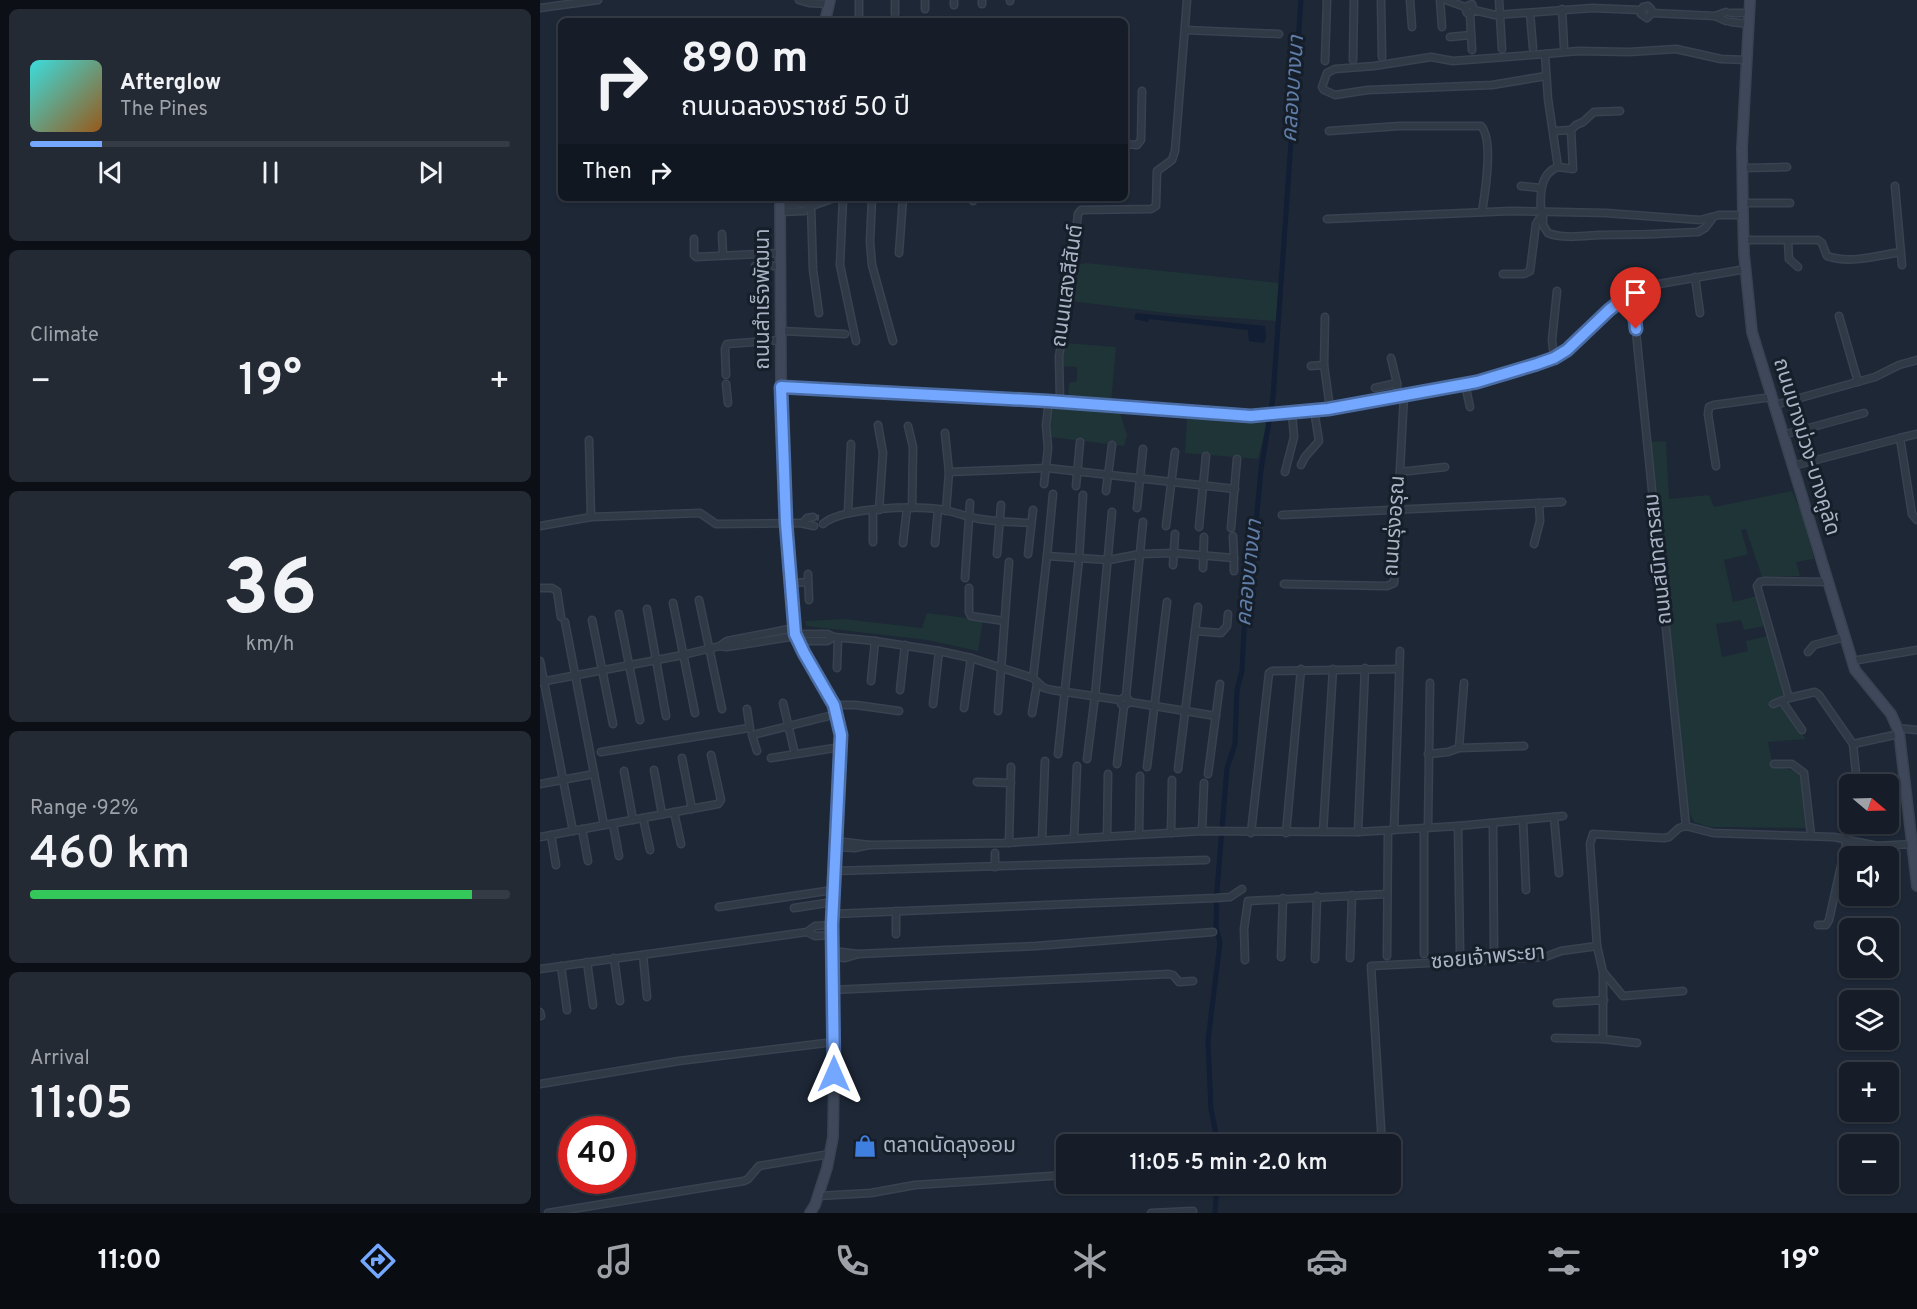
<!DOCTYPE html>
<meta charset="utf-8">
<style>
body{margin:0;font-family:Overpass,"Noto Sans Thai",sans-serif;background:#232a34;color:#f1f3f6;height:100vh;display:flex;flex-direction:column;font-size:22px;white-space:nowrap}
*{box-sizing:border-box;margin:0}
p{font-size:20px;color:#9ea2a8}
.icon{flex:none;width:33px;height:33px;fill:none;stroke:currentColor;stroke-width:2;stroke-linecap:round;stroke-linejoin:round}
.map{position:relative;flex:1;overflow:hidden}
.details{display:flex;flex-direction:column;gap:9px;padding:9px;background:#0c1016;width:540px}
.details>*{flex:none}
.top-card{position:absolute;left:18px;top:18px;width:570px;height:183px;border-radius:9px;box-shadow:0 2px 4px #0004,0 0 0 2px #353b45;background:#161d28;color:#f1f3f6;overflow:hidden}
.needle{width:39px;rotate:109deg}
.tools{position:absolute;left:1299px;top:774px;display:grid;gap:12px}
.tools a{display:grid;place-items:center;width:60px;height:60px;border-radius:9px;background:#161d28;box-shadow:0 2px 4px #0004,0 0 0 2px #353b45;font-size:30px}
.speed{position:absolute;left:18px;top:1116px;display:flex;gap:12px;font-size:30px;font-weight:700;text-align:center}
.speed>*{display:grid;place-content:center;width:78px;height:78px;border-radius:50%;background:#161d28;box-shadow:0 2px 4px #0004,0 0 0 2px #353b45;line-height:1}
.speed .limit{border:9px solid #d22;background:#fff;color:#111}
.pin{position:absolute;display:grid;place-items:center;width:51px;height:51px;color:#fff;margin:-62px -26px;border-radius:50% 50% 50% 0;rotate:-45deg;box-shadow:0 0 6px #0007}
.pin .icon{rotate:45deg}
.me{position:absolute;width:66px;margin:-33px;rotate:0deg;stroke-linejoin:round;filter:drop-shadow(0 0 4px #0008)}
.turn{display:flex;align-items:center;gap:21px;height:126px;padding:0 24px;font-size:27px}
.turn .icon{width:78px;height:78px;stroke-width:2.5}
.turn b{display:block;font-size:42px;line-height:51px}
.then{display:flex;align-items:center;height:57px;padding:0 24px;background:#0003;gap:12px;font-size:22px}
.big{font-size:45px;font-weight:600;line-height:1.1}
.details .card{flex:1;display:flex;flex-direction:column;justify-content:center;gap:9px;min-width:0;padding:0 21px;border-radius:9px;background:#232a34}
.details .dial{align-items:center;gap:0}
.dial b{font-size:78px;line-height:1}
.song{display:flex;align-items:center;gap:18px}
.cover{width:72px;height:72px;border-radius:9px;background:linear-gradient(135deg,hsl(180 70% 55%),hsl(30 70% 35%))}
.played{height:6px;border-radius:3px;background:linear-gradient(90deg,#74a7ff 15%,#353b45 15%)}
.keys{display:flex;justify-content:space-around;direction:ltr}
.heat{display:flex;justify-content:space-between;align-items:center;font-size:33px;direction:ltr}
.charge{height:9px;border-radius:4px;background:linear-gradient(90deg,#34c759 92%,#353b45 0)}
.trip{position:absolute;left:516px;top:1134px;width:345px;height:60px;border-radius:9px;background:#161d28;box-shadow:0 2px 4px #0004,0 0 0 2px #353b45;font-weight:600;line-height:60px;text-align:center}
.tabs{display:flex;height:96px;justify-content:space-around;align-items:center;background:#090c10;color:#9ea2a8}
.tabs .icon{width:42px;height:42px}
.tabs .on{color:#74a7ff}
.tabs b{font-size:27px;color:#f1f3f6}
main{display:flex;flex:1;min-height:0}
.map>svg:first-child{display:block}
</style>
<main>
<section class="details">
<div class="card">
<div class="song"><i class="cover"></i><div><b>Afterglow</b><p>The Pines</p></div></div>
<div class="played"></div>
<div class="keys"><svg class="icon" aria-label="previous" viewBox="0 0 24 24"><path d="M18 5L8 12l10 7zM5 5v14"/></svg><svg class="icon" aria-label="pause" viewBox="0 0 24 24"><path d="M8 5v14M16 5v14"/></svg><svg class="icon" aria-label="next" viewBox="0 0 24 24"><path d="M6 5l10 7-10 7zM19 5v14"/></svg></div>
</div>
<div class="card"><p>Climate</p>
<div class="heat"><a>−</a><b class="big">19°</b><a>+</a></div>
</div>
<div class="card dial"><b>36</b><p>km/h</p></div>
<div class="card"><p>Range · 92%</p><b class="big">460 km</b><div class="charge"></div></div>
<div class="card"><p>Arrival</p><b class="big">11:05</b></div>
</section>
<div class="map">
<svg width="1377" height="1213" viewBox="0 0 1377 1213">
<rect width="100%" height="100%" fill="#1d2736"/>
<!-- green -->
<g fill="#1f3437">
<path d="M546,263L739,283L736,321L636,314L530,301L536,265Z"/>
<path d="M525,343L576,347L571,403L528,399L529,383L537,381V367L521,366V353Z"/>
<path d="M511,405L579,410L587,435L584,446L510,437Z"/>
<path d="M650,414L725,419L726,427L718,459L645,453L647,417Z"/>
<path d="M1126,441L1129,499L1169,495L1174,507L1252,491L1262,514L1274,559L1256,562L1260,576L1222,577L1206,529L1201,530L1208,554L1184,560L1193,602L1217,596L1225,626L1204,630L1201,620L1176,624L1182,657L1208,651L1206,641L1228,636L1245,696L1229,700L1230,708L1241,707L1266,739L1228,742L1233,766L1260,772L1268,828L1170,827L1154,822L1148,810L1110,442Z"/>
<path d="M387,613L443,620L438,651L387,640L266,626L265,621L303,619L382,628Z"/>
</g>
<!-- water -->
<path fill="#111e33" d="M596,313L725,326L726,338L724,343L709,341L708,330L609,319L608,322L594,319Z"/>
<g fill="none" stroke-linecap="round" stroke-linejoin="round">
<!-- canal -->
<g stroke="#111e33" stroke-width="5">
<path d="M678,1144L671,1109L668,1041L680,942L676,928L677,890L687,768L695,744L697,690L702,671L704,630L710,589L721,470L733,397L761,0"/>
<path d="M675,1213L677,1184"/>
</g>
<!-- street-tunnel -->
<path stroke="#394352" stroke-width="6" stroke-dasharray="6 3" stroke-linecap="butt" d="M273,517L282,518"/>
<!-- street casing -->
<g stroke="#394250" stroke-width="9">
<g id="street">
<path d="M259,0L269,3L288,4"/>
<path d="M319,0V18"/>
<path d="M385,0V9"/>
<path d="M414,0V5"/>
<path d="M442,0V4"/>
<path d="M470,0V1"/>
<path d="M841,0L842,57"/>
<path d="M870,0L872,27"/>
<path d="M900,0L902,27"/>
<path d="M906,0L925,7"/>
<path d="M959,0L962,49"/>
<path d="M0,8L58,0"/>
<path d="M1022,9L1024,47"/>
<path d="M934,10L930,14L927,13L925,7L932,4L934,10L955,15L1052,8L1101,10"/>
<path d="M990,13L993,48"/>
<path d="M1112,13L1111,9L1108,6L1103,7L1101,14L1107,18L1112,13L1175,16L1186,21"/>
<path d="M1191,13H1209"/>
<path d="M355,14V0"/>
<path d="M930,14L932,50"/>
<path d="M1175,16L1186,12"/>
<path d="M1191,22L1209,24"/>
<path d="M645,30L739,34"/>
<path d="M910,37L931,35"/>
<path d="M1005,54L913,61L891,57L834,66L795,69L787,73L782,87L784,90L795,95L828,90L952,85L1006,76"/>
<path d="M813,60L814,0"/>
<path d="M785,61L787,0"/>
<path d="M1080,111L1054,112L1043,122L1036,125L1031,130L1033,169L1018,167L1008,99L1005,54L1038,51L1089,52L1136,49L1181,59L1207,60"/>
<path d="M789,131L859,126H941C954,140 945,193 942,212"/>
<path d="M1014,131L1031,130"/>
<path d="M585,144L597,145L601,140L602,91"/>
<path d="M1203,168L1247,167"/>
<path d="M981,186L1001,188"/>
<path d="M1355,186L1362,265"/>
<path d="M303,198L300,265L316,341"/>
<path d="M332,198L330,242L332,265L353,341"/>
<path d="M432,198L433,201"/>
<path d="M1203,203H1250"/>
<path d="M241,206L264,204L269,207"/>
<path d="M271,206L273,270L279,313"/>
<path d="M1001,211C1000,195 1000,173 1018,167"/>
<path d="M241,212L264,211L269,207L294,198"/>
<path d="M1003,216V225L1008,233C1022,239 1043,236 1059,235C1092,235 1125,234 1158,232L1165,228L1172,219"/>
<path d="M787,219L971,211L1066,213L1160,220L1179,215H1203"/>
<path d="M182,234L183,255"/>
<path d="M154,239V255L156,257L241,253"/>
<path d="M1203,240H1278L1282,243L1287,256C1309,264 1337,256 1360,252"/>
<path d="M1248,241L1249,259L1258,267"/>
<path d="M359,253L363,198"/>
<path d="M215,266H241"/>
<path d="M963,274H984L990,271L996,224L999,219L1003,216V213"/>
<path d="M1155,277L1160,313"/>
<path d="M1092,292L1146,826"/>
<path d="M1299,316L1318,382"/>
<path d="M785,317L784,365L790,408"/>
<path d="M242,331L305,334"/>
<path d="M851,358L857,383"/>
<path d="M1014,358L1012,340L1017,291"/>
<path d="M771,366L784,365"/>
<path d="M186,375L185,349L187,344L241,340"/>
<path d="M186,384L188,403"/>
<path d="M925,384L930,407"/>
<path d="M241,387L520,401L711,416L788,409L937,382L979,371L1014,358L1027,349L1069,310L1092,292L1113,285L1206,269"/>
<path d="M835,388L857,383L858,397"/>
<path d="M520,401L519,356L526,319L538,214L541,210L611,209L616,206L617,171L632,160L635,151L647,0"/>
<path d="M1235,405L1335,377L1359,365L1377,360"/>
<path d="M338,425L343,453L339,510"/>
<path d="M368,426L373,447L372,508"/>
<path d="M405,433L409,472L406,511"/>
<path d="M1243,435L1324,413"/>
<path d="M1360,438L1377,434"/>
<path d="M49,440L51,517"/>
<path d="M761,465L765,457L779,441L774,410"/>
<path d="M1176,466L1168,414L1169,407L1174,405L1232,397"/>
<path d="M1253,466L1360,438L1372,514L1377,520"/>
<path d="M409,472L507,468L695,489"/>
<path d="M745,472L754,437L752,413"/>
<path d="M860,472L905,467"/>
<path d="M504,484L508,448L506,425L509,401"/>
<path d="M536,486L540,442"/>
<path d="M566,491L572,445"/>
<path d="M597,508L603,449"/>
<path d="M308,513L311,444"/>
<path d="M742,515L1022,502"/>
<path d="M263,523L267,518L273,517"/>
<path d="M283,524C301,507 380,505 405,510C417,513 428,517 440,519C457,522 474,522 491,523"/>
<path d="M0,526L51,517L160,513L176,524L260,523L274,526"/>
<path d="M626,526L635,452"/>
<path d="M659,527L666,456"/>
<path d="M691,528L697,459"/>
<path d="M333,542V510"/>
<path d="M363,543L367,508"/>
<path d="M395,543L398,510"/>
<path d="M994,544L1000,521L999,503"/>
<path d="M457,554L461,505"/>
<path d="M488,554L493,510"/>
<path d="M507,556L569,560L600,554L634,553L694,558L693,536"/>
<path d="M633,565L635,534"/>
<path d="M663,568L664,537"/>
<path d="M694,571V558"/>
<path d="M268,574L269,600"/>
<path d="M425,578L430,503"/>
<path d="M252,583L268,582"/>
<path d="M744,584L847,586L854,583L864,395"/>
<path d="M0,588H12L17,591L21,617"/>
<path d="M429,588V612L431,616L464,621"/>
<path d="M159,600L182,709"/>
<path d="M133,603L155,713"/>
<path d="M107,609L126,716"/>
<path d="M79,614L100,720"/>
<path d="M52,620L73,724"/>
<path d="M25,622L64,825"/>
<path d="M655,631L681,633L687,626L688,614"/>
<path d="M255,634H287L294,637L335,641L399,651L431,658L493,678L504,688L512,690L580,700"/>
<path d="M258,641H287L294,637"/>
<path d="M180,646L187,647L256,636"/>
<path d="M1268,652L1274,645L1305,637"/>
<path d="M0,661L33,831"/>
<path d="M1312,661L1377,650"/>
<path d="M297,668L298,638"/>
<path d="M493,678L507,556L513,494"/>
<path d="M331,681L335,641"/>
<path d="M0,682L143,655L180,646L187,641L254,628"/>
<path d="M360,690L365,645"/>
<path d="M586,696L603,522"/>
<path d="M1249,698L1217,586L1220,582L1225,581L1288,582"/>
<path d="M1242,701L1262,730"/>
<path d="M590,702L586,696L580,700L581,704L584,706L590,702L676,716"/>
<path d="M243,703L254,750"/>
<path d="M393,704L399,651"/>
<path d="M1233,704L1249,698L1275,692L1279,695L1313,744L1359,734"/>
<path d="M294,705H316L359,711"/>
<path d="M424,708L431,658"/>
<path d="M207,709L210,729"/>
<path d="M458,711L469,562"/>
<path d="M492,713L497,684"/>
<path d="M1357,728L1377,730"/>
<path d="M1313,744L1317,784"/>
<path d="M919,748L924,683"/>
<path d="M217,751L212,735L297,714"/>
<path d="M61,752L209,728"/>
<path d="M518,754L539,559L543,495"/>
<path d="M888,754L908,752L919,748L984,746"/>
<path d="M142,758L152,809"/>
<path d="M231,758L301,747"/>
<path d="M547,759L555,696L572,512"/>
<path d="M577,764L584,706"/>
<path d="M1234,764H1252L1264,773L1271,835"/>
<path d="M607,767L627,602"/>
<path d="M638,769L658,607"/>
<path d="M114,770L122,814"/>
<path d="M84,771L93,820"/>
<path d="M668,774L680,684"/>
<path d="M437,782L471,783"/>
<path d="M0,784L54,774"/>
<path d="M134,812L141,844"/>
<path d="M1014,817L1019,873"/>
<path d="M103,818L110,850"/>
<path d="M983,820L986,890"/>
<path d="M953,823L954,951"/>
<path d="M73,824L79,856"/>
<path d="M918,826L920,952"/>
<path d="M888,828L890,683"/>
<path d="M42,829L48,861"/>
<path d="M854,830L860,651"/>
<path d="M662,831L664,783"/>
<path d="M783,832L793,669"/>
<path d="M818,832L825,668"/>
<path d="M631,833L632,780"/>
<path d="M711,833L729,673L732,671L859,669"/>
<path d="M746,833L761,669"/>
<path d="M599,834L600,776"/>
<path d="M11,835L16,865"/>
<path d="M567,836L568,774"/>
<path d="M0,837L178,804L181,800L171,755"/>
<path d="M534,838L537,766"/>
<path d="M502,840L505,761"/>
<path d="M296,841L329,845L464,843L662,831L818,832L918,826L1023,816"/>
<path d="M469,843L471,767"/>
<path d="M295,847L315,848L329,845"/>
<path d="M455,853V867"/>
<path d="M294,871L666,860"/>
<path d="M179,907L293,890"/>
<path d="M254,908L293,902"/>
<path d="M356,911V934"/>
<path d="M293,914L676,898L690,897L702,889"/>
<path d="M1278,925H1286L1289,920L1307,839"/>
<path d="M267,932L275,936L293,935"/>
<path d="M293,951L318,954L496,946L673,932"/>
<path d="M884,954V829"/>
<path d="M103,955L107,997"/>
<path d="M847,956L848,831"/>
<path d="M293,957L305,958L318,954"/>
<path d="M741,957L743,898"/>
<path d="M74,958L80,1001"/>
<path d="M810,958L812,895"/>
<path d="M775,959L777,896"/>
<path d="M705,960L704,929L708,901L847,894"/>
<path d="M47,962L53,1005"/>
<path d="M21,966L27,1010"/>
<path d="M0,969L267,932L275,926L292,925"/>
<path d="M1063,972L1083,996L1143,991"/>
<path d="M292,990L629,974L633,975L639,982L653,981"/>
<path d="M1017,1003L1064,1000"/>
<path d="M0,1012L1,1016"/>
<path d="M1015,1038L1063,1039V972L1057,946"/>
<path d="M1063,1039L1097,1043"/>
<path d="M0,1084L139,1061L294,1042"/>
<path d="M842,1144L831,966L1005,957L1021,951L1057,946L1050,844L1053,834L1124,838L1129,837L1139,828L1146,826L1173,833L1294,837L1337,846L1373,844"/>
<path d="M278,1196L331,1193L375,1185L526,1175"/>
<path d="M8,1213L204,1181L208,1179L219,1166L290,1154"/>
<path d="M611,1213L653,1211"/>
</g>
</g>
<!-- secondary casing -->
<g stroke="#394250" stroke-width="12">
<g id="secondary">
<path d="M1210,0L1202,148L1203,215L1204,254L1212,332L1315,670L1351,714L1359,732L1377,886"/>
<path d="M285,21L290,0"/>
<path d="M240,198L241,387L246,523L254,628L264,653L294,705L301,735L292,925L294,1074L293,1137L287,1168L275,1205L270,1213"/>
</g>
</g>
<!-- street -->
<use href="#street" stroke="#303946" stroke-width="6"/>
<!-- secondary -->
<use href="#secondary" stroke="#3e485a" stroke-width="9"/>
</g>
<g fill="none" stroke-linecap="round" stroke-linejoin="round">
<!-- route casing -->
<g stroke="#4b6da6" stroke-width="15">
<path id="route" d="M294,1074L292,925L301,735L294,705L264,653L255,634L246,523L241,387L508,401L711,416L788,409L937,382L997,364L1014,358L1027,350L1069,310L1092,292L1096,329"/>
</g>
<!-- route -->
<use href="#route" stroke="#74a7ff" stroke-width="10"/>
</g>
<!-- icons -->
<defs>
<g id="shop-bare" transform="scale(1.8)"><path d="M-5-2.5h2.3a2.7 3.5 0 0 1 5.4 0H5L5.5 6h-11ZM-1.5-2.5h3a1.5 2.3 0 0 0-3 0Z" fill="#3f7fe0" stroke="#161e2a" stroke-width="2.5" paint-order="stroke"/></g>
</defs>
<g fill-rule="evenodd">
<use href="#shop-bare" x="325" y="1146"/>
</g>
<g text-anchor="middle" dominant-baseline="central" stroke-width="6" stroke-linejoin="round" paint-order="stroke">
<!-- street labels -->
<g font-size="21" fill="#a9b3c4" stroke="#161e2a">
<text transform="translate(528 286) rotate(-82)">ถนนแสงสีสันต์</text>
<text transform="translate(223 299) rotate(-90)">ถนนสำเร็จพัฒนา</text>
<text transform="translate(1266 447) rotate(73)">ถนนบางม่วง-บางคูลัด</text>
<text transform="translate(855 526) rotate(-86)">ถนนรุ่งอรุณ</text>
<text transform="translate(1119 559) rotate(-96)">ถนนสนิทสารสม</text>
<text transform="translate(948 958) rotate(-5)">ซอยเจ้าพระยา</text>
</g>
<!-- poi labels -->
<g font-size="21" fill="#a9b3c4" stroke="#161e2a" text-anchor="start">
<text x="343" y="1146">ตลาดนัดลุงออม</text>
</g>
<!-- water labels -->
<g font-size="22" font-style="italic" fill="#5f7da7" stroke="#161e2a">
<text transform="translate(754 89) rotate(-86)">คลองบางนา</text>
<text transform="translate(710 573) rotate(-84)">คลองบางนา</text>
</g>
</g>
</svg>
<div class="tools">
<a><svg class="needle" viewBox="-14 -14 28 28"><path d="M0-13l5 13h-10z" fill="#e53935"/><path d="M0 13l5-13h-10z" fill="#9ea2a8"/></svg></a>
<a><svg class="icon" aria-label="sound" viewBox="0 0 24 24"><path d="M4 9h4l5-4v14l-5-4H4zM17 9q2 3 0 6"/></svg></a>
<a><svg class="icon" aria-label="search" viewBox="0 0 24 24"><circle cx="10" cy="10" r="6"/><path d="M15 15l6 6"/></svg></a>
<a><svg class="icon" aria-label="layers" viewBox="0 0 24 24"><path d="M12 4l9 5-9 5-9-5zM3 14l9 5 9-5"/></svg></a>
<a>+</a>
<a>−</a>
</div>
<div class="speed"><div class="limit">40</div></div>
<div class="pin" style="left:1096px;top:329px;background:#d93025"><svg class="icon" aria-label="arrive" viewBox="0 0 24 24"><path d="M6 21V4h12l-3 4 3 4H6"/></svg></div>
<svg class="me" style="left:294px;top:1074px" viewBox="-20 -20 40 40"><path d="M0-17L14 15 0 8-14 15z" fill="#74a7ff" stroke="#fff" stroke-width="4"/></svg>
<div class="trip">11:05 · 5 min · 2.0 km</div>
<div class="top-card">
<div class="turn"><svg class="icon" aria-label="right" viewBox="0 0 24 24"><path d="M7 20v-9h11M14 6l5 5-5 5"/></svg><div><b>890 m</b>ถนนฉลองราชย์ 50 ปี</div></div>
<div class="then">Then<svg class="icon" aria-label="right" viewBox="0 0 24 24"><path d="M7 20v-9h11M14 6l5 5-5 5"/></svg></div>
</div>
</div>
</main>
<nav class="tabs">
<b>11:00</b>
<svg class="icon on" aria-label="directions" viewBox="0 0 24 24"><path d="M12 3l9 9-9 9-9-9zM9 14v-3h6M13 9l2 2-2 2"/></svg>
<svg class="icon" aria-label="music" viewBox="0 0 24 24"><path d="M9 18V5l10-2v13"/><circle cx="6" cy="18" r="3"/><circle cx="16" cy="16" r="3"/></svg>
<svg class="icon" aria-label="phone" viewBox="0 0 24 24"><path d="M5 4h4l2 5-3 2q2 4 5 5l2-3 5 2v4C11 20 4 13 5 4z"/></svg>
<svg class="icon" aria-label="climate" viewBox="0 0 24 24"><path d="M12 3v18M4 7l16 10M4 17L20 7"/></svg>
<svg class="icon" aria-label="car" viewBox="0 0 24 24"><path d="M5 17H2v-5l4-1 3-4h7l3 4 3 1v5h-3M9 17h6M6 11h13"/><circle cx="7" cy="17" r="2"/><circle cx="17" cy="17" r="2"/></svg>
<svg class="icon" aria-label="filters" viewBox="0 0 24 24"><path d="M4 7h16M4 17h16"/><circle cx="9" cy="7" r="2"/><circle cx="15" cy="17" r="2"/></svg>
<b>19°</b>
</nav>
